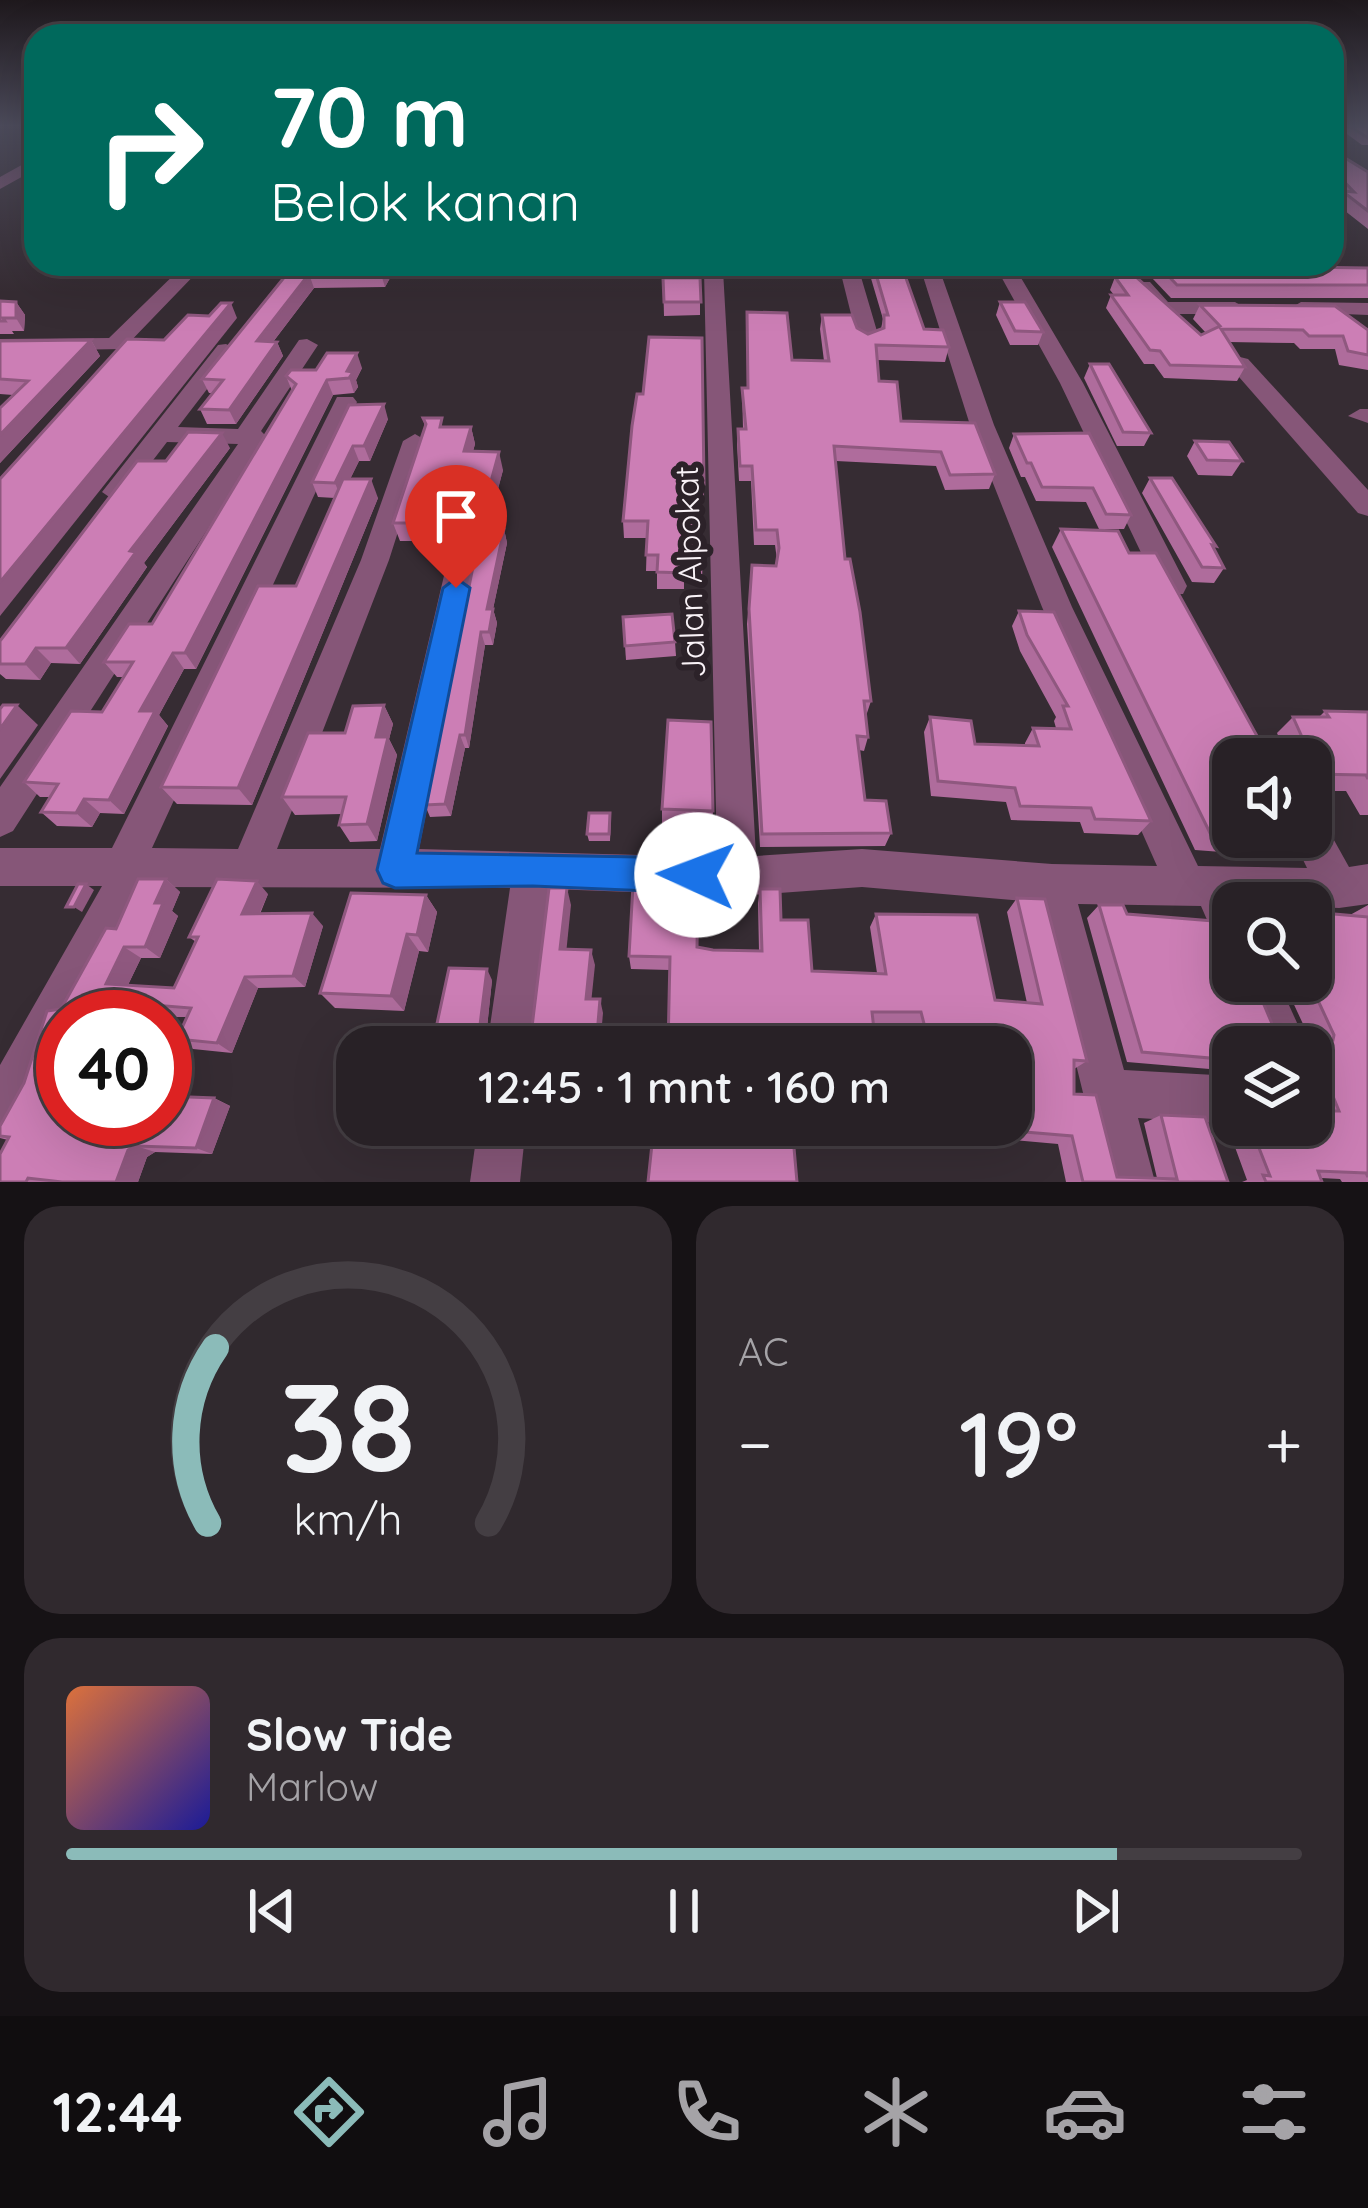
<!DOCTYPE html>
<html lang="id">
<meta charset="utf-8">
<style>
body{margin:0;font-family:Quicksand,sans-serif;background:#30292e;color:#f1f3f6;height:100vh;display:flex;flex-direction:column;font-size:45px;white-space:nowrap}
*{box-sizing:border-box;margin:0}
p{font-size:39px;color:#a5a3a7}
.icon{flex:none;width:66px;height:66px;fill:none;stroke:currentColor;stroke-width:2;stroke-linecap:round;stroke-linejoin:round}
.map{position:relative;height:1182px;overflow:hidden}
.details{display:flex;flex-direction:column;gap:24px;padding:24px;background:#161215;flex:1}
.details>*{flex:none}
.banner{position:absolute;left:24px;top:24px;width:1320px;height:252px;border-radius:36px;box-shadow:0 12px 48px #0002,0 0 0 3px #443e43;background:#00695c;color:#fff;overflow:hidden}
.buttons{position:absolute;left:1212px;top:738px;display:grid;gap:24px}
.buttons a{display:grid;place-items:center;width:120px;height:120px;border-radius:24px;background:#282126;box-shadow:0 12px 48px #0002,0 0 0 3px #443e43;font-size:60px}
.speed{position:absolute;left:36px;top:990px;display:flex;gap:24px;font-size:60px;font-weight:700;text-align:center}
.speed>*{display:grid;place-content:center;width:156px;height:156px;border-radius:50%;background:#282126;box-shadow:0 12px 48px #0002,0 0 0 3px #443e43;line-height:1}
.speed .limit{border:18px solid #d22;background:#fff;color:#111}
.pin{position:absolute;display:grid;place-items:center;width:102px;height:102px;color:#fff;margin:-123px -51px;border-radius:50% 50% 50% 0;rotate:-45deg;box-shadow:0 0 12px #0007}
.pin .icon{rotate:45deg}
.me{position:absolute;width:132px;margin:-66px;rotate:272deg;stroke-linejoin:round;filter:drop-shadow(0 0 9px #0008)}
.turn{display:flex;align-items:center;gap:42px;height:252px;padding:0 48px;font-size:54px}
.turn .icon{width:156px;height:156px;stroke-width:2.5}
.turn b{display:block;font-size:84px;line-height:102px}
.big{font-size:90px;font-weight:600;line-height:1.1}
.details .tile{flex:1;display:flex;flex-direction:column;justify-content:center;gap:18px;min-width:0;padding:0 42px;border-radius:36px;background:#30292e}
.details .dial{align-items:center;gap:0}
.dial svg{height:312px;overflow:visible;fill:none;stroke:#443e43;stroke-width:7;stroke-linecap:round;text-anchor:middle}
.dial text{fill:#f1f3f6;stroke:none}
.song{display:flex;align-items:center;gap:36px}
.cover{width:144px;height:144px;border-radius:18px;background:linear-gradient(135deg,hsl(20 70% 55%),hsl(240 70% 35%))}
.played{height:12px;border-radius:6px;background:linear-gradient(90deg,#8bbbb9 85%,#443e43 85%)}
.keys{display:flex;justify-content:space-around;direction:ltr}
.heat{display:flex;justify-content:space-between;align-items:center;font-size:66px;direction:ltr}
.details .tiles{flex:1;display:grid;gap:24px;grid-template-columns:1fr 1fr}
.tile:last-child{grid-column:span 2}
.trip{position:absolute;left:336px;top:1026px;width:696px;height:120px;border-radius:36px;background:#282126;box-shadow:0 12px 48px #0002,0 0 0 3px #443e43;font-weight:600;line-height:120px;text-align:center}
.tabs{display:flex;height:192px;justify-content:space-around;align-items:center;background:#100d0f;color:#a5a3a7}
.tabs .icon{width:84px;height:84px}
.tabs .on{color:#8bbbb9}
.tabs b{font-size:54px;color:#f1f3f6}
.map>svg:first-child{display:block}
</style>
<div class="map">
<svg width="1368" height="1182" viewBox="0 0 1368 1182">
<rect width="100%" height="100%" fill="#362c33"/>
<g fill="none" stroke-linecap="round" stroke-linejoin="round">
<!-- minor -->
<g fill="#865678" fill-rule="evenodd">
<path d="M1332,148L1368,172V184L1332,159Z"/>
<path d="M36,157V169L0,189V177Z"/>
<path d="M185,264H205L123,349L0,351V339L109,338Z"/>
<path d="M214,264H236L227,270Z"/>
<path d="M610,264H739L723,270L756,856L862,849L1052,864L1157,866L1042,607L970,425L921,270H859L879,338L868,344L857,338L840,270H814L805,264L1203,267L1194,273L1017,271L1083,383L1187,586L1183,594H1161L1157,586L1060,383L998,271H940L994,425L1072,607L1198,866L1307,868L1292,837H1311V819L1325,824L1349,867L1368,864V904L1339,908L1233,903V951L1218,945L1201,906L1078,904L1124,1070L1233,1076V1124L1138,1118L1155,1182H1105L1036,902L862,887L737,896L551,889L533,1047H487L510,888L146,887L76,1017H63C63,1050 31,1122 0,1135V1065L102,886H0V848H112L337,397H353L357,402L152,848L238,849L361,560L403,441L415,434L427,441L389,560L277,849H380L450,550L464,540L478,550L419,849L717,857L704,270H619Z"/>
<path d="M1136,282H1150L1168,302H1235L1245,308L1235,314H1163L1136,290Z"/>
<path d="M1301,302L1368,303V315L1294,312L1291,308Z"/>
<path d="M307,339L318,345L261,431L267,437L13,831L0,837V787L238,444L167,442L124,498L115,501L102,492L218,345L226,344L237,350L178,427L238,429L299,340Z"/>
<path d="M1240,357L1248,359L1368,490V516L1358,513L1232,369L1229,364Z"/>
<path d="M1360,409H1368V423L1348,416Z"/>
<path d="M1234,981H1278L1308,1047H1262Z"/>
<path d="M478,1125H526L520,1182H470Z"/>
</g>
</g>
<!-- wall -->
<g fill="#af6c9c">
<path d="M1332,126H1368V145H1362L1347,134L1332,133Z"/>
<path d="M1332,157L1368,172V229L1335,203L1340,196L1332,187Z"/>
<path d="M295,264H394L395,269L385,287L314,288L273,342H277L283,356L236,424H207L200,409L212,393H209L202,379Z"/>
<path d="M872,264H901L924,329L949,347L945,362L877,360L879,381L901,421L995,474L989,489L945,490L936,466L836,461L845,559L871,701L866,716L868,737L864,751L859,750L865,800L891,833L885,846L760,847L747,624L752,565L776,566L777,560L775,545H754L751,481H739L737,444L738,429H743L742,388H747V312L792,360L824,361L820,329L822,315L868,334L881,329L883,319L870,275Z"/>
<path d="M1158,265L1368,268V298H1171L1152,278Z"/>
<path d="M1115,277L1201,335L1206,333L1193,319L1200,305L1368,330V370L1339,365L1335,349H1300L1294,343L1229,342L1245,367L1237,381L1164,378L1154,364H1144L1106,308L1111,295H1114L1110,290Z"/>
<path d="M663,278H700V315L664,316Z"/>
<path d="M0,301L16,302L25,315L24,331H12L14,334H0Z"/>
<path d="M1000,302L1043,332L1038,345H1010L996,315Z"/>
<path d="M91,340L100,356L0,463V408L13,395L0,394V341Z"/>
<path d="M1090,364L1151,433L1144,446H1117L1084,378Z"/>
<path d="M362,368L356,380L358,387L354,393L333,395L196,669H184L159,715L168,726L124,814L100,813L92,827L57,826L41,812L50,797H40L24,782L102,712L123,677H117L104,662L152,624L292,391L286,376L316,370Z"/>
<path d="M643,394L704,484V501H696L695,546H703L702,582L684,581V589H657V571H646L647,538H624L623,521Z"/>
<path d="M349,405L388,419L370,461H359L350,479L378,498L252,805L177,804L161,787L296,586L335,498L318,497L312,482Z"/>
<path d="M423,418L445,427H471L475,444L473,451L503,470L487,529H504L507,543L493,609L497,623L493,645H485L469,748H465L451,816L430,817L425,805L477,545L474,536H428L426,541H400L393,523L425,428Z"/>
<path d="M1014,434L1131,515L1124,529H1099L1086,502L1036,501L1025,477H1021L1009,448Z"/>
<path d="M1195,441L1242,461L1232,476L1198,475L1187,456Z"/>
<path d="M230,448L144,563L147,567L80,664L51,663L40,680L6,679L0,674V641L166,461Z"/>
<path d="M1150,478L1216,546L1214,549L1224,568L1214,583L1192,582L1142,493Z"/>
<path d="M1061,529L1129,553L1262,745H1282L1277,733L1293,717H1319L1325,711L1368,712V815H1360L1346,791H1311V759H1233V837L1252,838L1235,853L1195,850L1052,547Z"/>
<path d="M1019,611L1151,821L1138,835L1084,833L1080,822L1011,820L1006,802L931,796L924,732L930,717L975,744L1025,746V743L1033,728H1056L1054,721L1056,717L1020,651L1012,626Z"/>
<path d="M623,617L675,642L676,656L626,660Z"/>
<path d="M384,705L393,724L389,739L397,755L377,841L350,842L339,825L342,814L295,815L282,797L345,733Z"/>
<path d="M1311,792L1325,817L1311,828Z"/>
<path d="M662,809L713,811L712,831L662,828Z"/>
<path d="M611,819L610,841H589L587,834Z"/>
<path d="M166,879L180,892L172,911L178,916L160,958H141L128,985L174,988L196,942L189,937L268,894L260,914L323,926L305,987L258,988L232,1053L193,1049L177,1039L187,1017H63V1119H165V1077L181,1085L177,1096L214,1098L230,1106L212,1154L155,1152L147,1157L138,1182H0L8,1140L0,1138V1126L24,1083L61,1009L116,929Z"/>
<path d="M760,889L812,971L877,973L870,927L876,914L995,1000L1027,1003L1007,912L1017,898L1087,1061L1074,1069V1094L1117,1177L1157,1178L1144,1123L1161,1115L1228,1182H1066L1058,1144L1001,1139L999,1125H1011V1047H919L913,1023H873L670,970L631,969L629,956L697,947L713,950L759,951L758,903Z"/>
<path d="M426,895L437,912L428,952L419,951L404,1011L335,1008L320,993Z"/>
<path d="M1099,905L1127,914L1278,1038L1310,1039L1283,981H1311L1350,915L1368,905V1182H1342L1340,1179L1321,1178L1322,1182H1242L1247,1180L1228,1128L1236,1125H1311V1047H1233V1071L1127,1062L1087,918Z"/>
<path d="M492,980L485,1047H437L433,1042Z"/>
</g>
<!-- shaded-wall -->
<g fill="#8f587f">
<path d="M387,264H394L395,269L385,287L381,274Z"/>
<path d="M309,274L314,288L263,355L257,341Z"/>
<path d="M16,302L25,315L24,331L16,318Z"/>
<path d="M231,303L237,318L0,616V582Z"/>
<path d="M91,340L100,356L0,463V435Z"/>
<path d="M277,342L283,356L236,424L229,410Z"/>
<path d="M357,353L362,368L356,380L358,387L354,393L347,371Z"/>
<path d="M327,380L333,395L196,669L185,653Z"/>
<path d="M384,404L388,419L370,461L364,446Z"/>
<path d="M471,427L475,444L468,469L464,451Z"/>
<path d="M222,433L230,448L144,563L147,567L80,664L66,648L130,551Z"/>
<path d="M353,446L359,461L341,498L335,483Z"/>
<path d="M499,452L503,470L486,536L481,518Z"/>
<path d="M371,479L378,498L252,805L238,788Z"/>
<path d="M422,518L428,536L426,541L420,523Z"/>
<path d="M504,529L507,543L490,623L487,609Z"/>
<path d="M493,609L497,623L493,645L489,632Z"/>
<path d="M481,632L485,645L469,748L465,735Z"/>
<path d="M36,648L51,663L40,680L25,664Z"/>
<path d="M173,653L184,669L159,715L168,726L124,814L109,800L140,711Z"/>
<path d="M17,705L38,725L0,779V729Z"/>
<path d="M384,705L393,724L389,739L397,755L377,841L367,824L376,737Z"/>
<path d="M460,735L465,748L451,816L445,804Z"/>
<path d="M84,799L100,813L92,827L76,813Z"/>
<path d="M166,879L180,892L172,911L178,916L160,958L145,947L155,903Z"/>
<path d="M257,881L268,894L254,926L242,914Z"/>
<path d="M86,884L94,890L82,912L74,907Z"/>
<path d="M567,888L571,905L565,964L560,949Z"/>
<path d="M426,895L437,912L428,952L417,935Z"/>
<path d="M312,913L323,926L305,987L293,976Z"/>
<path d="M407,934L419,951L404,1011L391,996Z"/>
<path d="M124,947L141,958L123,995L106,984Z"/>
<path d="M591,950L595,965L590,1013L586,999Z"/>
<path d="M487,969L492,980L485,1047H482L478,1041Z"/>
<path d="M245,977L258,988L232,1053L217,1043Z"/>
<path d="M600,999L603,1013L600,1047H596Z"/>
<path d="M154,1005L170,1016L165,1026V1017H148Z"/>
<path d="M165,1077L181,1085L174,1104L165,1100Z"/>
<path d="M214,1098L230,1106L212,1154L196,1148Z"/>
<path d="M136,1146L155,1152L147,1157L138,1182H116L128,1150Z"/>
</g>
<!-- building -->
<g fill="#cc7eb5" stroke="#8f587f" stroke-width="3">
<path d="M1342,126H1368V138L1351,127Z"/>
<path d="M1332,157L1345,158L1368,172V211L1342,191L1354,192L1332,169Z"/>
<path d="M295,264H387L381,274H309L257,341L277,342L229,410L200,409L223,380L202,379Z"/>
<path d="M873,264H901L924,329L943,330L949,347L876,345L879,381L897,382L901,421L975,423L995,474L950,475L941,452L834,446L845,559H850L860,612L871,701H864L868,737L857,736L865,800L886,801L891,833L762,834L749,609L752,565L776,566L779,548L777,530H756L752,466H740L738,429H746L742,388H748L747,312L787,313L792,360L829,361L822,315H852L857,328L868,334L884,328V315H888Z"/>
<path d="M1158,265L1368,268V285H1177Z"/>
<path d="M1115,277H1136L1201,335L1220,326L1200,305L1335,306L1368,330V355L1348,351L1343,336H1309L1303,330L1221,329L1245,367L1170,365L1160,351L1150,350L1111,295H1128Z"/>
<path d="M663,278H700L701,302H664Z"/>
<path d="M0,301L16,302V318H3L5,321H0Z"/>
<path d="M1000,302H1025L1043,332L1015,331Z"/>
<path d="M221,303H231L0,582V479L127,339L164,340L188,315L209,316Z"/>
<path d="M649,337L702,338L704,484H696L695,546H703L702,565H684V573L657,572L658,555H646L648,521H623L632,426L637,394H643Z"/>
<path d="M91,340L0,435V408L28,381L0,379V341Z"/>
<path d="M327,353H357L347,371L353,372L349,378L327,380L185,653H173L140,711H155L109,800L84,799L76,813L41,812L58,784L24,782L71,711L102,712L133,662H104L129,624H152L296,384L286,376L291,370H316Z"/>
<path d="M1090,364H1109L1151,433L1123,432Z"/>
<path d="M384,404L364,446H353L335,483L312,482L349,405Z"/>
<path d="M423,418H442L440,427H471L464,451L499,452L481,518H422L420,523H393L426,424Z"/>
<path d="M188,432L222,433L130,551L136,552L66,648H36L25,664H0V641L137,461H166Z"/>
<path d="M1089,433L1131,515L1106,514L1093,488L1042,487L1031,463H1027L1014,434Z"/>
<path d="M1195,441L1229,442L1242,461L1207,460Z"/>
<path d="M1150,478H1172L1216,546L1212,545L1224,568L1202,567Z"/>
<path d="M343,479H371L238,788L161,787L258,586H296Z"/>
<path d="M472,529H504L487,609H493L489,632H481L465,735H460L445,804L425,805L479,537Z"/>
<path d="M1061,529L1118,531L1129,553H1156L1262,745L1306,746L1293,717H1329L1325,711L1368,712V779L1366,775L1311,774V759H1233V836L1211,835Z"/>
<path d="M1019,611L1054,612L1151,821L1095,819L1091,808L1020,806L1015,788L938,781L930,717L971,721L975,744L1039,746L1033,728L1071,729L1063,706H1068L1027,635Z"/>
<path d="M672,614L675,642L625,646L623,617Z"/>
<path d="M3,705H17L0,729V709Z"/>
<path d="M384,705L376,737H388L367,824L339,825L346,797H282L308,733H345L353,706Z"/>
<path d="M668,720L711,722L713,811L662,809Z"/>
<path d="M1311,792L1325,817H1311Z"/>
<path d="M589,813H610L609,834H587Z"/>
<path d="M138,879H166L155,903H163L145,947H124L106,984L174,988L198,937H189L217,879L257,881L242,914L312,913L293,976L245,977L217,1043L177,1039L191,1008L154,1005L148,1017H63V1083L58,1094H63V1119H165V1096L214,1098L196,1148L136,1146L128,1150L116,1182H62L28,1178L26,1182H0V1154L9,1137L0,1136V1126L24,1083L47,1011L61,1009L106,928L116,929Z"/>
<path d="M78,884H86L74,907H66Z"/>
<path d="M633,885L698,889L697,947L713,950L762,951L760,889H780L781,920H808L812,971L886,974L876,914L977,915L995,1000L1042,1004L1017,898L1045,899L1087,1061L1074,1060V1094L1096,1095L1117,1177L1177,1179L1161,1115L1205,1117L1228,1182H1083L1072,1136L1013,1131L1011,1120V1047H930L921,1012H872L876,1047H668L670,957L629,956Z"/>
<path d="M549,888H567L560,949L591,950L586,999H600L596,1047H523L524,1039L531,1035Z"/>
<path d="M351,893L426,895L417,935L407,934L391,996L320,993Z"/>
<path d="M1099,905H1123L1127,914L1226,922L1233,935V981H1254L1278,1038L1333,1040L1334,1035L1309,981H1311V912L1368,917V1177L1366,1173L1318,1171L1322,1182H1266L1263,1175L1270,1176L1250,1125H1311V1111H1339L1321,1067L1311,1066V1047H1233V1060L1142,1052Z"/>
<path d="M449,968L487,969L478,1041L433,1042Z"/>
<path d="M654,1125H792L797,1182H648Z"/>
</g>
<!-- sky -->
<linearGradient id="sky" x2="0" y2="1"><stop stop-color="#1e181c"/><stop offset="0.43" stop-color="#4c4b5b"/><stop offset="1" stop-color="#4c4b5b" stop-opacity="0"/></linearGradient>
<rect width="1368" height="292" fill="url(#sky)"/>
<!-- route -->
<path fill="#1a73e8" stroke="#114b97" stroke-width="3" d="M456,578L470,588L417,853L697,858L709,863L715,875L709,888L697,893L533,886L395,888L383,883L377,870L443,588Z"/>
<g text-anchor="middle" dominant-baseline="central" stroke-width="12" stroke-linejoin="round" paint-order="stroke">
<!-- street labels -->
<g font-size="33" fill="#f9f2f7" stroke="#2c2229">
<text transform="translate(689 572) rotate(-92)">Jalan Alpokat</text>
</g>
</g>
</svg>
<div class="buttons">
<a><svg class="icon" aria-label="sound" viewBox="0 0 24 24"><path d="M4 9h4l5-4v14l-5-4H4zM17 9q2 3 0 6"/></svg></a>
<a><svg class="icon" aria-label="search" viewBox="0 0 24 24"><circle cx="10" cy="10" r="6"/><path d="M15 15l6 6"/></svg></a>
<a><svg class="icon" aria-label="layers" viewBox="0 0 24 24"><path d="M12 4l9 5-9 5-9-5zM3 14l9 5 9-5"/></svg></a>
</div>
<div class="speed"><div class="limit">40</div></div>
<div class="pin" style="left:456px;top:588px;background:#d93025"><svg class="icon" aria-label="arrive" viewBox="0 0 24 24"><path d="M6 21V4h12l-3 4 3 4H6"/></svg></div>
<svg class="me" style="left:697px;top:875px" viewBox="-20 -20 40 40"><circle r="19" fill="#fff"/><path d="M0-13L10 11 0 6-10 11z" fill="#1a73e8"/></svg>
<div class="trip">12:45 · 1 mnt · 160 m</div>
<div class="banner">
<div class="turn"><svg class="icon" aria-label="right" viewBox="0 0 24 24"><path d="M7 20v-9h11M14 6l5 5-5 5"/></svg><div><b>70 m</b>Belok kanan</div></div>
</div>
</div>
<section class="details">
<div class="tiles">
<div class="tile dial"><svg viewBox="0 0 100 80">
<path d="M14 69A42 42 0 1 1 86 69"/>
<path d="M14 69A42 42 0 0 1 16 24" stroke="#8bbbb9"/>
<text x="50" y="56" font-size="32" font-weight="700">38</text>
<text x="50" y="72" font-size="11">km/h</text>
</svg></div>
<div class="tile"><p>AC</p>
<div class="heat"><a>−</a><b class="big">19°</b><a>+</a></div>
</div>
<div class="tile">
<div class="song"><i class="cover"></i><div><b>Slow Tide</b><p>Marlow</p></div></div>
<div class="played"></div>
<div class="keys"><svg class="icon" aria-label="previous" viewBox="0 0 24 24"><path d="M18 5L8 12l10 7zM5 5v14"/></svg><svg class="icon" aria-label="pause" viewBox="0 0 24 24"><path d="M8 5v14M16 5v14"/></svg><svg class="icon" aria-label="next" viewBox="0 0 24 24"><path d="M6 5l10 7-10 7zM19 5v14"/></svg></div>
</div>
</div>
</section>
<nav class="tabs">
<b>12:44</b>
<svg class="icon on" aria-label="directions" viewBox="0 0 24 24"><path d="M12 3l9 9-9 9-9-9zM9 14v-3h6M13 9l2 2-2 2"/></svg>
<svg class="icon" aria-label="music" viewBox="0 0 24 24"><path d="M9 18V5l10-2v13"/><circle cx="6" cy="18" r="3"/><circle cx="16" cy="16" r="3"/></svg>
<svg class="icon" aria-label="phone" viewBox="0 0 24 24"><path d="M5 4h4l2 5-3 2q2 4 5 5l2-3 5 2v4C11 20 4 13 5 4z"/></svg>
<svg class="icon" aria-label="climate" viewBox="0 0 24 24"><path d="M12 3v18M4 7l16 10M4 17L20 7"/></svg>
<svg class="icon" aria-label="car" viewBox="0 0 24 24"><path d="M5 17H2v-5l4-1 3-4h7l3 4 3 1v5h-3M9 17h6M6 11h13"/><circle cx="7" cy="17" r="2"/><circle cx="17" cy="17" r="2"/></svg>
<svg class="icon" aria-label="filters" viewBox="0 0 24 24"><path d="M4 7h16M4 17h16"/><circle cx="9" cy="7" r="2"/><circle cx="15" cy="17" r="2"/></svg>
</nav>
